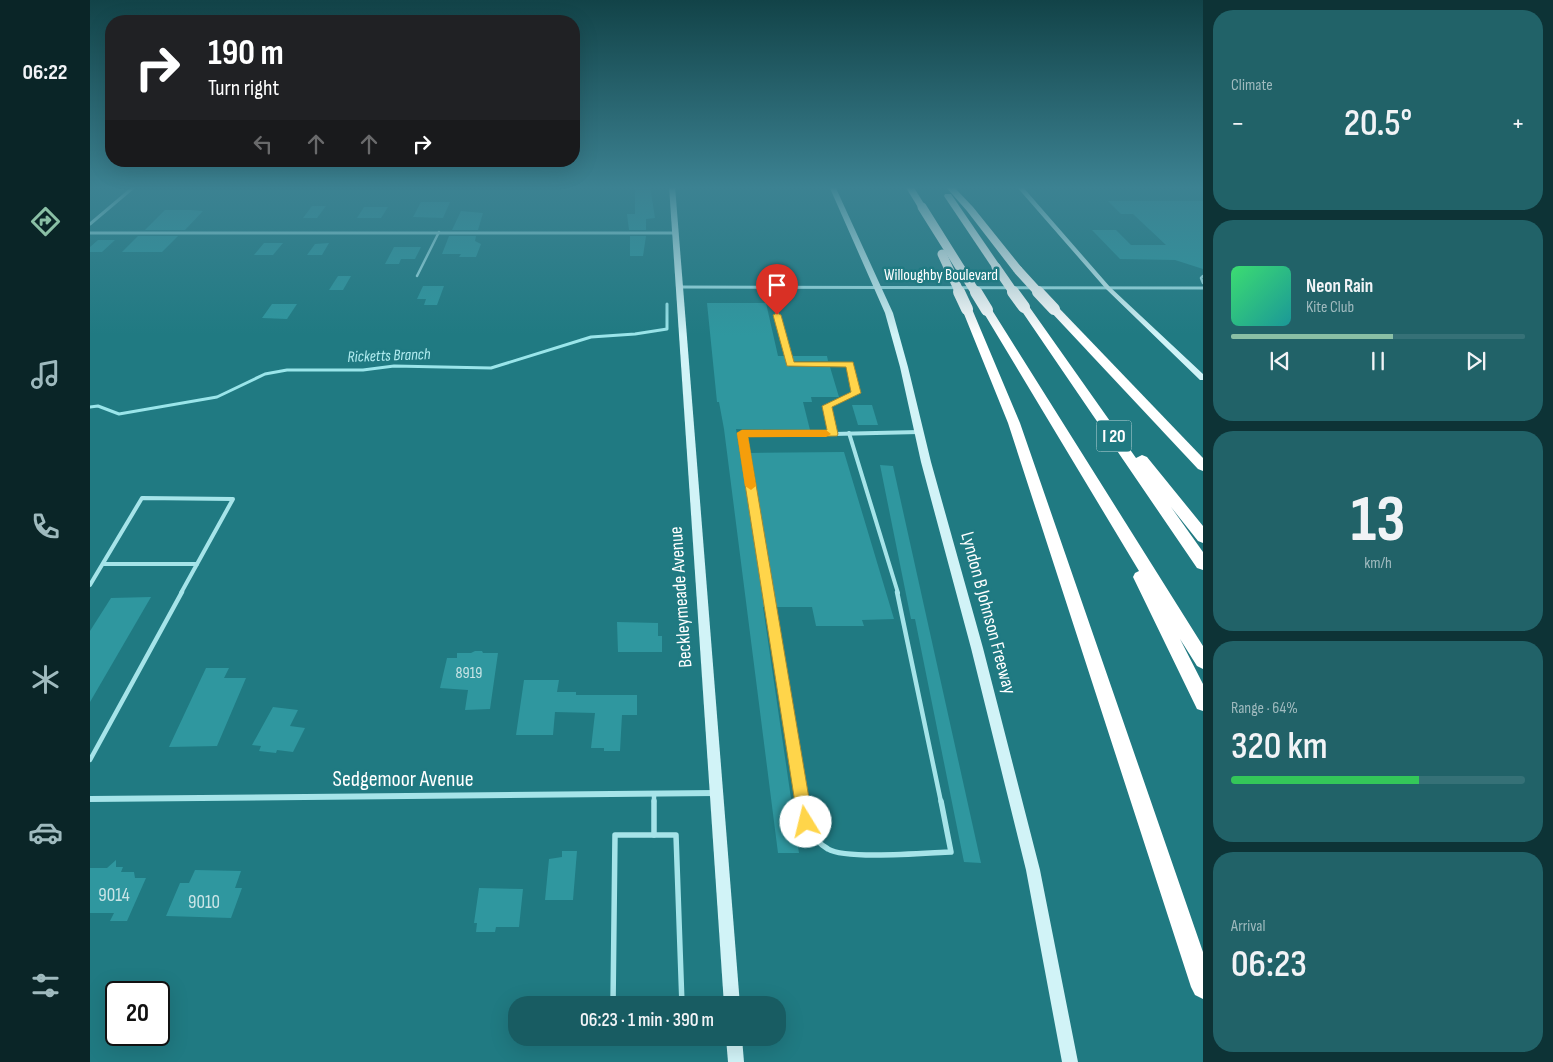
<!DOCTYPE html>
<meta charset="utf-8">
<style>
body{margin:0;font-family:"Sofia Sans Condensed",sans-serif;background:#216268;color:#f1f3f6;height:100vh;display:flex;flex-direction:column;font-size:19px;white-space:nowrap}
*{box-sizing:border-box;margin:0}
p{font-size:16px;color:#9fbabe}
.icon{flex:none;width:28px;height:28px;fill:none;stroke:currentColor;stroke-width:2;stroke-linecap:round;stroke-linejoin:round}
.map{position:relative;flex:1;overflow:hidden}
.panel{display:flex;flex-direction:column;gap:10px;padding:10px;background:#0d3336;width:350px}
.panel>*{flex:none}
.top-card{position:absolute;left:15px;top:15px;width:475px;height:152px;border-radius:20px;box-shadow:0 5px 20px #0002;background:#202124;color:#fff;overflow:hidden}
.speed{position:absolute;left:15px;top:981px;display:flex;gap:10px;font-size:25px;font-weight:700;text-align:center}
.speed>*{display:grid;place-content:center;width:65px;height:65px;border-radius:50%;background:#185c62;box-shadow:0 5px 20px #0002;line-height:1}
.speed .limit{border:2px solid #111;border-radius:8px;background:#fff;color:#111}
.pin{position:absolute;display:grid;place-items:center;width:42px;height:42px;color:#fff;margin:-51px -21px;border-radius:50% 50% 50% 0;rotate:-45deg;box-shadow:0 0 5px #0007}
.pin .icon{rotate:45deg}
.me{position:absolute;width:55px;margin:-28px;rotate:351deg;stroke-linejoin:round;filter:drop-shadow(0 0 4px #0008)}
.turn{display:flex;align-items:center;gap:18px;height:105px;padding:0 20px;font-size:22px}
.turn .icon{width:65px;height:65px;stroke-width:2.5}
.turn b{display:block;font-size:35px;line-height:42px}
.lanes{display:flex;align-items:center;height:48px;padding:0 20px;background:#0003;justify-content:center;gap:25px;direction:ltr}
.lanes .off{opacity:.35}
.big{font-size:38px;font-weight:600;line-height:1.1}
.panel .card{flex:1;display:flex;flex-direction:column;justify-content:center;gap:8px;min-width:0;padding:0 18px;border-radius:20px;background:#216268}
.panel .dial{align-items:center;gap:0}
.dial b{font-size:65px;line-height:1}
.song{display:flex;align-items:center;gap:15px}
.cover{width:60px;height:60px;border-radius:8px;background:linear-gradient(135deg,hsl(140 70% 55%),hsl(180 70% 35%))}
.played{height:5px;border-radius:2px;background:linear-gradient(90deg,#8abfa5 55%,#367177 55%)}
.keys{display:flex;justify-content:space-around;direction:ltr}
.heat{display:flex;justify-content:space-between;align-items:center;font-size:28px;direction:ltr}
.charge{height:8px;border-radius:4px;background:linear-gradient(90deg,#34c759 64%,#367177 0)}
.trip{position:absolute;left:418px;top:996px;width:278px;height:50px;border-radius:20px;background:#185c62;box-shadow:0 5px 20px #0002;font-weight:600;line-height:50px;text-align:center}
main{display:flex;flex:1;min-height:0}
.tabs{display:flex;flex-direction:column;width:90px;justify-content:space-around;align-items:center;background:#0a2527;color:#9fbabe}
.tabs .icon{width:35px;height:35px}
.tabs .current{color:#8abfa5}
.tabs b{font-size:22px;color:#f1f3f6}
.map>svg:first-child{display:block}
</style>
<main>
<nav class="tabs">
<b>06:22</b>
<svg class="icon current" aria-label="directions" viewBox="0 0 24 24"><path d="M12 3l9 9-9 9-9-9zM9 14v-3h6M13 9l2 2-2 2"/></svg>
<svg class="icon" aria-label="music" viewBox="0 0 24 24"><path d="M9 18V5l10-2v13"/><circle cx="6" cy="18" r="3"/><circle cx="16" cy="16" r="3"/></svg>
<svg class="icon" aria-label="phone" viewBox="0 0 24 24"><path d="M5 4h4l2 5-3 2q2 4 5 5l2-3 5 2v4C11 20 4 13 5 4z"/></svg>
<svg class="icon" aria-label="climate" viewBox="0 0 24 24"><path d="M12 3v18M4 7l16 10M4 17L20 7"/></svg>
<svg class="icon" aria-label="car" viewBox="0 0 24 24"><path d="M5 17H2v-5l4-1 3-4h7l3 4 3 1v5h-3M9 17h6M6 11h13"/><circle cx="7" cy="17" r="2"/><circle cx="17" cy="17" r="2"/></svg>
<svg class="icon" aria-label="filters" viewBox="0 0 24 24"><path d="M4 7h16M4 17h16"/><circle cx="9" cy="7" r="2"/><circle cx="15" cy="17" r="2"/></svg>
</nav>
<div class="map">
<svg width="1113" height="1062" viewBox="0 0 1113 1062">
<rect width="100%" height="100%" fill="#207a82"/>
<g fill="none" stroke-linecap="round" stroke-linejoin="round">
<!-- stream -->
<path stroke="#9ae5ea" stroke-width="3" d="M0,407L8,406L29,414L127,397L175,374L197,370H273L304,366L401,368L501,337L545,334L577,329V304"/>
</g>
<!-- building -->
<g fill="#2f979f">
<path d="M545,186H560L565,218L556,219V230H539L537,214H545Z"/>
<path d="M1018,201H1113V269L1085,260L1030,259L1002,230H1026L1041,245H1076L1043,214H1031Z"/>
<path d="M331,202H360L353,218L323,217Z"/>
<path d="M222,206H236L227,218H213Z"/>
<path d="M274,207H298L291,218H267Z"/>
<path d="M75,210H101L113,211L95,230H55Z"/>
<path d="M371,211L393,213L388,230H362Z"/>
<path d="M48,236H88L72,252H32Z"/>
<path d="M359,236H386L385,241L391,244L386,257H369L371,254H352Z"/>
<path d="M540,236H556L553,256H540Z"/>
<path d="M8,240H25L12,252H0V247Z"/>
<path d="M174,243H193L183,255H164Z"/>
<path d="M239,243L232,255H217L225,244Z"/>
<path d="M304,247H331L325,259H311L309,264H295Z"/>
<path d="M248,276H261L253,290H239Z"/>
<path d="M333,286H354L347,305H334L336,299H327Z"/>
<path d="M617,303H676L688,356H694L697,365L700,367H740L749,397H721L722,402H713L720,430L646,429L676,607H673L709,853H688L634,429L629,402H627Z"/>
<path d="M182,304H207L197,319L172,318Z"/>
<path d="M702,356H737L738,361H703Z"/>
<path d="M762,405H782L788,425H768Z"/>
<path d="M754,452L804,619L772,620L774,626H726L722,607H685L659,453Z"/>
<path d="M790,465L803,466L891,863L874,862L825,619H821Z"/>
<path d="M61,597L0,702V631L21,598Z"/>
<path d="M527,622L568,623V636H572V652H528Z"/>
<path d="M385,651H392L393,653H408L400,709L375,710L378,690L350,688L357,658H367V653H381Z"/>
<path d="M116,668H139L134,678H156L127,746L79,747Z"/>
<path d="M434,680H469L467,692H486V695H547V715H532L530,751H514V748H501L505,713L465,712L463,735H426Z"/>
<path d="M183,707L208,710L200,726L215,728L203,752L187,750L186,753L169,751L171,746L162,745Z"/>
<path d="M472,851H487L483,900H455L459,859L472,857Z"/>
<path d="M26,860V867H33L31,872H44L45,878H56L37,921H20L24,913H0V868H17Z"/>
<path d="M105,870L151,871L145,888H152L141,918L76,916L90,883H99Z"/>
<path d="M389,888L433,889L429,927H406L405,932H386L387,923H384Z"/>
</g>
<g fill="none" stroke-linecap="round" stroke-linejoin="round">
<!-- lane-far4 -->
<g stroke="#a6e4e9" stroke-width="2.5">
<path d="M327,276L349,232"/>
<path d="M1113,276L1111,278L1113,283"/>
<path d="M681,287L683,293"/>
</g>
<!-- lane-far3 -->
<path stroke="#a6e4e9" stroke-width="3" d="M682,292L700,364H760L766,393L737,406L741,427"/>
<!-- lane-far2 -->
<g stroke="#a6e4e9" stroke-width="4">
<path d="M741,425L743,434L829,432"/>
<path d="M759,433L808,593"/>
<path d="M14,564H107"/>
<path d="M0,585L52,498L143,499L91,593"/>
<path d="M678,593L652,433L743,434"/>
</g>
<!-- lane-far1 -->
<g stroke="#a6e4e9" stroke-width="4.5">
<path d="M678,592L713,802"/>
<path d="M807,592L851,802"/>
<path d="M0,760L92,592"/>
<path d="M564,795V802"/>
</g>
<!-- lane -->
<g stroke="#a6e4e9" stroke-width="5.5">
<path d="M564,801V835"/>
<path d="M712,801C716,820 719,838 738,849C756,860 836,853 861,852L851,801"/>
<path d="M523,1005L525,835H586L592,1005"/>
</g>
<!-- street-far1 -->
<g stroke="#a6e4e9" stroke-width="3">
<path d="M0,224L45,186"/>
<path d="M0,233H585"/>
<path d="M589,287L1113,288"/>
</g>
<!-- street -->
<path stroke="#a6e4e9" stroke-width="6" d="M0,799L626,793"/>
<!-- secondary -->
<g fill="#d1f3f7" fill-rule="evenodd">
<path d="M579,186H585L650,1005H634Z"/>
<path d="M739,186H745L803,313L818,367L841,462L893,648L950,870L988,1062H972L936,870L881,648L831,462L810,367L795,313Z"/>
<path d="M926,186H932L1020,287L1113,374V380H1110L1016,289Z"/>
<path d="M636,1038H652L654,1062H638Z"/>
</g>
<!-- highway -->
<g fill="#fff" fill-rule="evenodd">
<path d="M815,186H823L836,207L835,209H829Z"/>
<path d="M855,186H863L883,207L932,268V272H924L877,211Z"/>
<path d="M855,194H861L911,267L909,269H903L854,196Z"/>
<path d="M934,304L938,305L1046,458L1052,455L1057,457L1113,526V543L1108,541L1081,507L1113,552V570L1107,568L929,307Z"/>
<path d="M877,306L882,309L930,423L1113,952V999L1105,995L1101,987L918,423L872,309Z"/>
<path d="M964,306L968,307L1113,458V471L1108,469L960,311L959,309Z"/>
<path d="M897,307L902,310L1113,646V669L1107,666L1090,639L1113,684V711L1107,709L1043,577L1045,573L1049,571L892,310Z"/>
</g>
<!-- highway-bridge-far1 -->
<g stroke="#fff" stroke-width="9">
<path d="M832,207L886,293"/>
<path d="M852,254L870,293"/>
<path d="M906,267L924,293"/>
<path d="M928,270L949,293"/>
</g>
<!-- highway-bridge -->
<g stroke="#fff" stroke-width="12">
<path d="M869,292L877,309"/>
<path d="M886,292L897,310"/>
<path d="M923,292L934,307"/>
<path d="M948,292L964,309"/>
</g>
</g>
<!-- sky -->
<linearGradient id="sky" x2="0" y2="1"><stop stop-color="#124348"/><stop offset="0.56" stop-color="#3c8292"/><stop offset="1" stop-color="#3c8292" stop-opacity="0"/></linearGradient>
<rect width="1113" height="335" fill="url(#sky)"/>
<!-- route -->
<path fill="#ffd54a" stroke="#a68a30" d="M687,313L691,315L704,362H763L771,393L742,407L748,434L747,436L658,437L723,822L721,828L716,830L710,828L708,822L647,433L652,430H737L732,406L761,392L756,367L697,366L683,315Z"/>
<!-- slow -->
<path fill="#f59e0b" d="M652,430H736L741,434L736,437H658L666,486L661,490L655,486L647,433Z"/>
<g text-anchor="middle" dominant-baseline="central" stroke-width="5" stroke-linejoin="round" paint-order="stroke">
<!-- far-street labels -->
<g font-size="16" fill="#fff" stroke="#207a82">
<text x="851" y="275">Willoughby Boulevard</text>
</g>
<!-- far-water labels -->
<g font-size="16" font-style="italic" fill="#b1ecf0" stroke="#207a82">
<text transform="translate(299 356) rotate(-2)">Ricketts Branch</text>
</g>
<!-- number labels -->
<g font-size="16" fill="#cbe5e7">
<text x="379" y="673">8919</text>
</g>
<!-- shield labels -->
<rect fill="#207a82" stroke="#bcd7da" stroke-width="1" x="1006.5" y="420.5" width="35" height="31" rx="4"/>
<g font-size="18" font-weight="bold" fill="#fff">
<text x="1024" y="436">I 20</text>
</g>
<!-- street labels -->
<g font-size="19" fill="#fff" stroke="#207a82">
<text transform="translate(591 597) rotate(-94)">Beckleymeade Avenue</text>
<text transform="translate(898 613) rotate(75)">Lyndon B Johnson Freeway</text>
</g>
<!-- near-number labels -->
<g font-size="19" fill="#cbe5e7">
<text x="24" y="895">9014</text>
<text x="114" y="902">9010</text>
</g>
<!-- near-street labels -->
<g font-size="22" fill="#fff" stroke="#207a82">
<text x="313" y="779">Sedgemoor Avenue</text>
</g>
</g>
</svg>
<div class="speed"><div class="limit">20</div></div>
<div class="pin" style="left:687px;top:315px;background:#d93025"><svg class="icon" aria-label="arrive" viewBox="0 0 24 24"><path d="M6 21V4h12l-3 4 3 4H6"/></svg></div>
<svg class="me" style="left:716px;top:822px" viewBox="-20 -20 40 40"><circle r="19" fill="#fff"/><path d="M0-13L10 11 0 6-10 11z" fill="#ffd54a"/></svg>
<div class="trip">06:23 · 1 min · 390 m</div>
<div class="top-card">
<div class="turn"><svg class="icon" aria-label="right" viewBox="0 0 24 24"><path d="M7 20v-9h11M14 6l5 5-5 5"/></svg><div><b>190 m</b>Turn right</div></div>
<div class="lanes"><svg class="icon off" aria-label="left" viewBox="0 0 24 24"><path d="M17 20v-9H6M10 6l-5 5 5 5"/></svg><svg class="icon off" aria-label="ahead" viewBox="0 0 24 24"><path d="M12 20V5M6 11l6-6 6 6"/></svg><svg class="icon off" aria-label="ahead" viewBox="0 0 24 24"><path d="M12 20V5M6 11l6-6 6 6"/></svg><svg class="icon" aria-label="right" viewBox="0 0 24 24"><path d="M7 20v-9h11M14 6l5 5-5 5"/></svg></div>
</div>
</div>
<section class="panel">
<div class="card"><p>Climate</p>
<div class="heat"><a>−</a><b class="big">20.5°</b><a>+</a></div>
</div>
<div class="card">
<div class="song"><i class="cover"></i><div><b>Neon Rain</b><p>Kite Club</p></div></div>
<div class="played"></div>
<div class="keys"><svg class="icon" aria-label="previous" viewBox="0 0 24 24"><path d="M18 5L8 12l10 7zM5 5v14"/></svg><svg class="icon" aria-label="pause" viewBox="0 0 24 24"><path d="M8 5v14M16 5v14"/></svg><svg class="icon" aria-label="next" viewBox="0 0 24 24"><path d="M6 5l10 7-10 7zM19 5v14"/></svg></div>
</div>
<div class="card dial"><b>13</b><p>km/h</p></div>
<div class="card"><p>Range · 64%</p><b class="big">320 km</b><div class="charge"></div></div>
<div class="card"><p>Arrival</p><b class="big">06:23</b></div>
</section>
</main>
